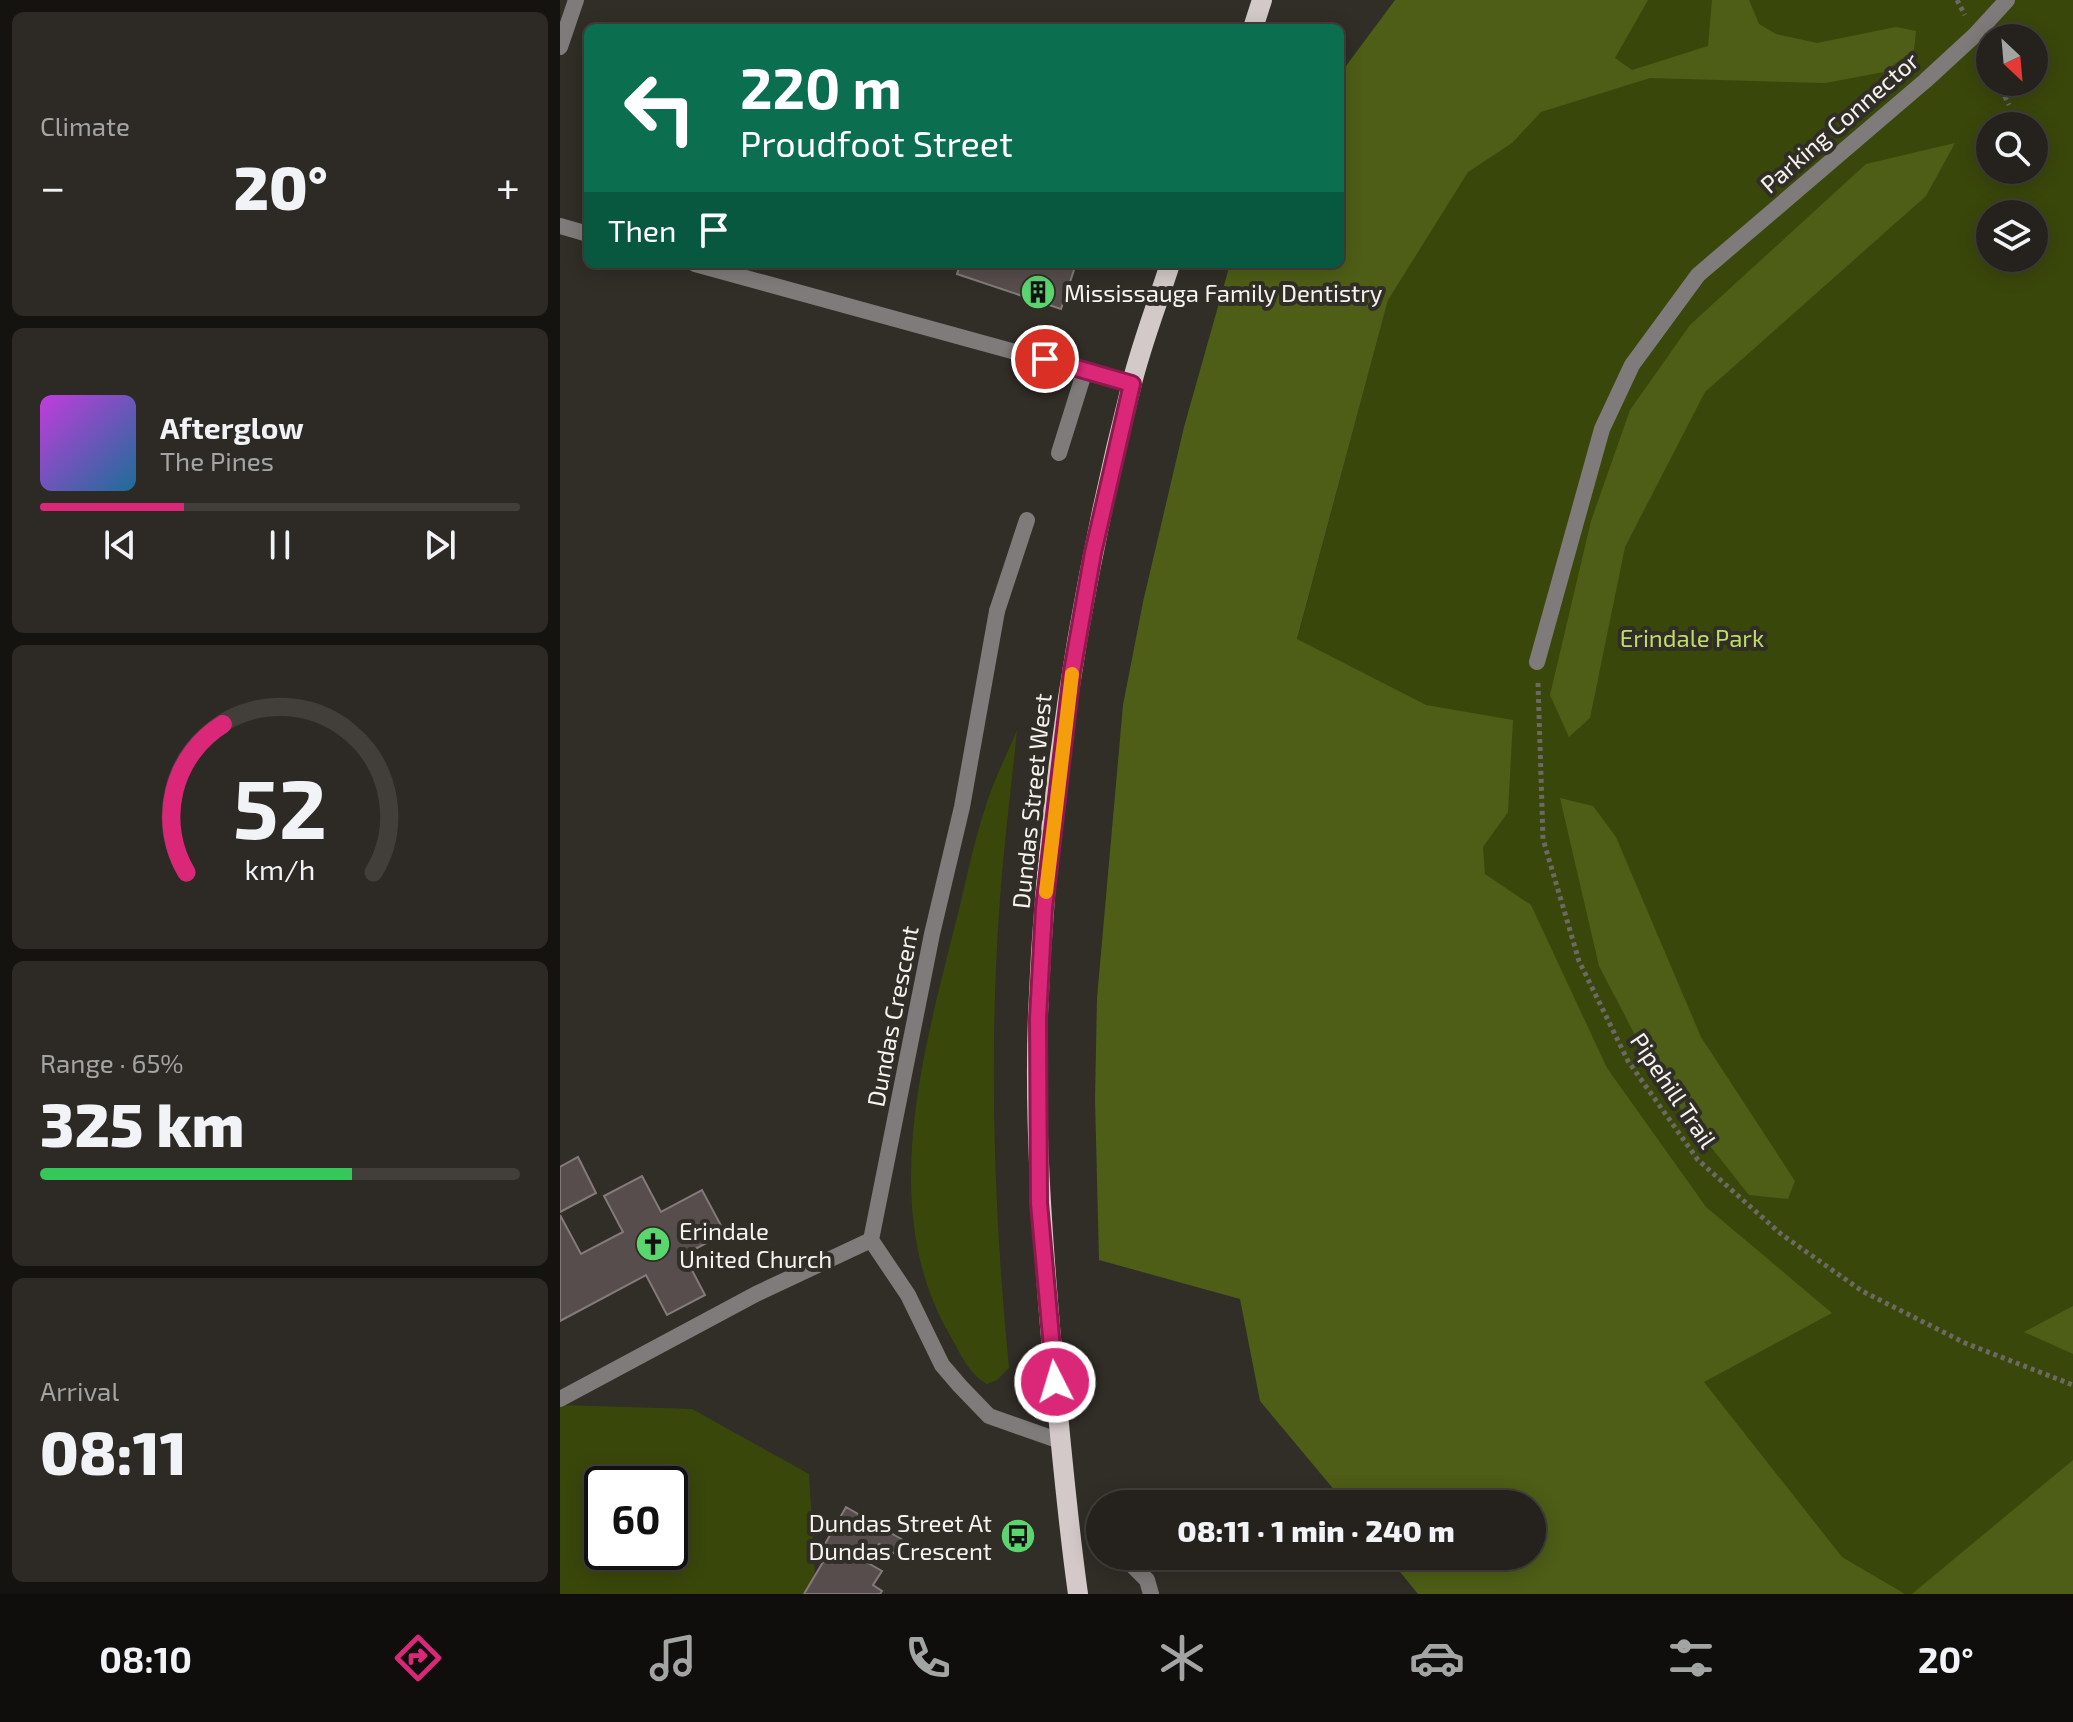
<!DOCTYPE html>
<meta charset="utf-8">
<style>
body{margin:0;font-family:"Exo 2",sans-serif;background:#2d2a26;color:#f1f3f6;height:100vh;display:flex;flex-direction:column;font-size:30px;white-space:nowrap}
*{box-sizing:border-box;margin:0}
p{font-size:26px;color:#a3a4a4}
.icon{flex:none;width:44px;height:44px;fill:none;stroke:currentColor;stroke-width:2;stroke-linecap:round;stroke-linejoin:round}
.map{position:relative;flex:1;overflow:hidden}
.panel{display:flex;flex-direction:column;gap:12px;padding:12px;background:#141310;width:560px}
.panel>*{flex:none}
.hud{position:absolute;left:24px;top:24px;width:760px;height:244px;border-radius:12px;box-shadow:0 4px 20px #0003,0 0 0 2px #423f3b;background:#0b6e4f;color:#fff;overflow:hidden}
.needle{width:52px;rotate:154deg}
.controls{position:absolute;left:1416px;top:24px;display:grid;gap:16px}
.controls a{display:grid;place-items:center;width:72px;height:72px;border-radius:50%;background:#25221d;box-shadow:0 4px 20px #0003,0 0 0 2px #423f3b;font-size:40px}
.speed{position:absolute;left:24px;top:1466px;display:flex;gap:16px;font-size:40px;font-weight:700;text-align:center}
.speed>*{display:grid;place-content:center;width:104px;height:104px;border-radius:50%;background:#25221d;box-shadow:0 4px 20px #0003,0 0 0 2px #423f3b;line-height:1}
.speed .limit{border:4px solid #111;border-radius:12px;background:#fff;color:#111}
.pin{position:absolute;display:grid;place-items:center;width:68px;height:68px;color:#fff;margin:-34px;border:4px solid #fff;border-radius:50%;box-shadow:0 2px 8px #0007}
.me{position:absolute;width:88px;margin:-44px;rotate:355deg;stroke-linejoin:round;filter:drop-shadow(0 0 6px #0008)}
.turn{display:flex;align-items:center;gap:28px;height:168px;padding:0 24px;font-size:36px}
.turn .icon{width:104px;height:104px;stroke-width:2.5}
.turn b{display:block;font-size:56px;line-height:68px}
.then{display:flex;align-items:center;height:76px;padding:0 24px;background:#0003;gap:16px;font-size:30px}
.big{font-size:60px;font-weight:800;line-height:1.1}
.panel .widget{flex:1;display:flex;flex-direction:column;justify-content:center;gap:12px;min-width:0;padding:0 28px;border-radius:12px;background:#2d2a26}
.panel .dial{align-items:center;gap:0}
.dial svg{height:208px;overflow:visible;fill:none;stroke:#423f3b;stroke-width:7;stroke-linecap:round;text-anchor:middle}
.dial text{fill:#f1f3f6;stroke:none}
.song{display:flex;align-items:center;gap:24px}
.cover{width:96px;height:96px;border-radius:12px;background:linear-gradient(135deg,hsl(290 70% 55%),hsl(200 70% 35%))}
.played{height:8px;border-radius:4px;background:linear-gradient(90deg,#db2777 30%,#423f3b 30%)}
.keys{display:flex;justify-content:space-around;direction:ltr}
.heat{display:flex;justify-content:space-between;align-items:center;font-size:44px;direction:ltr}
.charge{height:12px;border-radius:6px;background:linear-gradient(90deg,#34c759 65%,#423f3b 0)}
.trip{position:absolute;left:526px;top:1490px;width:460px;height:80px;border-radius:40px;background:#25221d;box-shadow:0 4px 20px #0003,0 0 0 2px #423f3b;font-weight:800;line-height:80px;text-align:center}
.tabs{display:flex;height:128px;justify-content:space-around;align-items:center;background:#0f0e0c;color:#a3a4a4}
.tabs .icon{width:56px;height:56px}
.tabs .selected{color:#db2777}
.tabs b{font-size:36px;color:#f1f3f6}
main{display:flex;flex:1;min-height:0}
.map>svg:first-child{display:block}
</style>
<main>
<section class="panel">
<div class="widget"><p>Climate</p>
<div class="heat"><a>−</a><b class="big">20°</b><a>+</a></div>
</div>
<div class="widget">
<div class="song"><i class="cover"></i><div><b>Afterglow</b><p>The Pines</p></div></div>
<div class="played"></div>
<div class="keys"><svg class="icon" aria-label="previous" viewBox="0 0 24 24"><path d="M18 5L8 12l10 7zM5 5v14"/></svg><svg class="icon" aria-label="pause" viewBox="0 0 24 24"><path d="M8 5v14M16 5v14"/></svg><svg class="icon" aria-label="next" viewBox="0 0 24 24"><path d="M6 5l10 7-10 7zM19 5v14"/></svg></div>
</div>
<div class="widget dial"><svg viewBox="0 0 100 80">
<path d="M14 69A42 42 0 1 1 86 69"/>
<path d="M14 69A42 42 0 0 1 28 12" stroke="#db2777"/>
<text x="50" y="56" font-size="32" font-weight="700">52</text>
<text x="50" y="72" font-size="11">km/h</text>
</svg></div>
<div class="widget"><p>Range · 65%</p><b class="big">325 km</b><div class="charge"></div></div>
<div class="widget"><p>Arrival</p><b class="big">08:11</b></div>
</section>
<div class="map">
<svg width="1513" height="1594" viewBox="0 0 1513 1594">
<rect width="100%" height="100%" fill="#312d27"/>
<!-- green -->
<g fill="#3a470b" fill-rule="evenodd">
<path d="M915,0H1513V1594H1216L737,640L857,191ZM1430,38H1474V82H1430ZM1430,126H1474V170H1430ZM1430,214H1474V258H1430Z"/>
<path d="M457,730C451,790 443,851 439,912C429,1064 434,1216 449,1368L437,1380L427,1384C409,1374 401,1355 391,1337C319,1216 360,1065 392,937C404,893 412,846 427,802C435,778 447,754 457,730Z"/>
<path d="M0,1405L132,1409L249,1474L256,1594H0ZM42,1484H110V1552H42Z"/>
</g>
<!-- forest -->
<g fill="#4e5e16">
<path d="M835,0H1088L1055,58L1072,70L1148,46L1152,0H1189L1199,24L1216,34L1257,43L1336,27L1356,31L1354,50L1324,72L1265,83L1090,78L981,112L952,143L908,172L828,300L737,639L866,705L953,720L948,812L923,847L925,874L971,905L1047,1068L1146,1207L1272,1313L1144,1382L1282,1557L1345,1594H858L827,1556H972V1504H786L700,1401L680,1299L539,1260L535,1099L537,998L563,705L583,602L624,427L670,264H780V74Z"/>
<path d="M1395,143L1366,196L1145,392L1065,547L1030,718L1009,737L990,695L1031,521L1070,410L1130,325L1306,164Z"/>
<path d="M1000,798L1033,806L1056,837L1141,1037L1235,1181L1228,1199L1189,1195L1100,1083L1039,966Z"/>
<path d="M1513,1306V1354L1464,1332Z"/>
<path d="M1513,1460V1594H1352Z"/>
</g>
<!-- building -->
<g fill="#564d4c" stroke="#847a7a" stroke-width="2">
<path d="M400,264H516L501,309L397,274Z"/>
<path d="M18,1157L36,1193L0,1212V1167Z"/>
<path d="M82,1176L101,1212L142,1190L165,1233L124,1255L145,1295L107,1315L86,1275L0,1321V1215L21,1254L63,1232L44,1196Z"/>
<path d="M286,1507L343,1540L335,1554L319,1544L308,1563L322,1571L313,1585L322,1591L320,1594H244L263,1562L257,1558Z"/>
</g>
<g fill="none" stroke-linecap="round" stroke-linejoin="round">
<!-- path -->
<g stroke="#6c6963" stroke-width="5" stroke-dasharray="4 4" stroke-linecap="butt">
<path d="M1397,0L1405,15"/>
<path d="M1438,82L1449,105"/>
<path d="M978,683L983,839L1019,961L1068,1061L1138,1160L1221,1234L1302,1291L1405,1343L1513,1385"/>
</g>
<!-- lane -->
<g stroke="#807b7b" stroke-width="16">
<path d="M437,611L467,520"/>
<path d="M977,662L1042,429L1072,365L1138,275L1365,81L1415,35L1447,0"/>
<path d="M0,1399L196,1294L311,1240"/>
</g>
<!-- street -->
<g stroke="#807b7b" stroke-width="16">
<path d="M0,47L16,0"/>
<path d="M0,226L28,234"/>
<path d="M135,264L572,384"/>
<path d="M499,453L525,370"/>
<path d="M437,611L402,807L372,934L311,1240L348,1295L382,1365L400,1386L429,1416L500,1441"/>
<path d="M571,1564L587,1580L591,1594"/>
</g>
<!-- primary -->
<g stroke="#d3c9c9" stroke-width="20">
<path d="M693,28L702,0"/>
<path d="M518,1594C506,1509 499,1424 491,1338C482,1231 474,1123 478,1014C486,803 519,592 571,387C581,345 597,305 610,264"/>
</g>
</g>
<g fill="none" stroke-linecap="round" stroke-linejoin="round">
<!-- route casing -->
<g stroke="#8e194d" stroke-width="20">
<path id="route" d="M485,359L572,384L533,553L512,672L484,908L478,1018L479,1203L495,1382"/>
</g>
<!-- route -->
<use href="#route" stroke="#db2777" stroke-width="14"/>
<!-- slow -->
<path stroke="#f59e0b" stroke-width="14" d="M486,892L512,674"/>
</g>
<!-- icons -->
<defs>
<g id="building-disc" transform="scale(1.8)"><circle r="9.5" fill="#5bd56e" stroke="#312d27"/><path d="M-4-6H4V6H1V3H-1V6H-4ZM-2.5-4.3h1.7v1.8h-1.7ZM.8-4.3h1.7v1.8H.8ZM-2.5-1h1.7V.8h-1.7ZM.8-1h1.7V.8H.8Z" fill="#111"/></g>
<g id="church-disc" transform="scale(1.8)"><circle r="9.5" fill="#5bd56e" stroke="#312d27"/><path d="M-1.2-6h2.4v3.5h3.3v2.4h-3.3V6h-2.4V-.1h-3.3v-2.4h3.3Z" fill="#111"/></g>
<g id="bus-disc" transform="scale(1.8)"><circle r="9.5" fill="#5bd56e" stroke="#312d27"/><path d="M-5-6H5V4H4V6H2V4H-2V6H-4V4H-5ZM-3.5-4V0h7V-4ZM-3.5 1.2v1.5H-2V1.2ZM2 1.2v1.5H3.5V1.2Z" fill="#111"/></g>
</defs>
<g fill-rule="evenodd">
<use href="#building-disc" x="478" y="292"/>
<use href="#church-disc" x="93" y="1244"/>
<use href="#bus-disc" x="458" y="1536"/>
</g>
<g text-anchor="middle" dominant-baseline="central" stroke-width="8" stroke-linejoin="round" paint-order="stroke">
<!-- street labels -->
<g font-size="24" fill="#f6f3ef" stroke="#312d27">
<text transform="translate(1279 122) rotate(-41)">Parking Connector</text>
<text transform="translate(471 801) rotate(-84)">Dundas Street West</text>
<text transform="translate(332 1016) rotate(-79)">Dundas Crescent</text>
<text transform="translate(1114 1090) rotate(56)">Pipehill Trail</text>
</g>
<!-- poi labels -->
<g font-size="24" fill="#f6f3ef" stroke="#312d27" text-anchor="start">
<text x="504" y="292">Mississauga Family Dentistry</text>
<text x="119" y="1230">Erindale<tspan x="119" dy="28">United Church</tspan></text>
<text x="432" y="1522" text-anchor="end">Dundas Street At<tspan x="432" dy="28">Dundas Crescent</tspan></text>
</g>
<!-- park labels -->
<g font-size="24" fill="#bfdd65" stroke="#312d27">
<text x="1132" y="637">Erindale Park</text>
</g>
</g>
</svg>
<div class="controls">
<a><svg class="needle" viewBox="-14 -14 28 28"><path d="M0-13l5 13h-10z" fill="#e53935"/><path d="M0 13l5-13h-10z" fill="#a3a4a4"/></svg></a>
<a><svg class="icon" aria-label="search" viewBox="0 0 24 24"><circle cx="10" cy="10" r="6"/><path d="M15 15l6 6"/></svg></a>
<a><svg class="icon" aria-label="layers" viewBox="0 0 24 24"><path d="M12 4l9 5-9 5-9-5zM3 14l9 5 9-5"/></svg></a>
</div>
<div class="speed"><div class="limit">60</div></div>
<div class="pin" style="left:485px;top:359px;background:#d93025"><svg class="icon" aria-label="arrive" viewBox="0 0 24 24"><path d="M6 21V4h12l-3 4 3 4H6"/></svg></div>
<svg class="me" style="left:495px;top:1382px" viewBox="-20 -20 40 40"><circle r="17" fill="#db2777" stroke="#fff" stroke-width="3"/><path d="M0-11L8 9 0 5-8 9z" fill="#fff"/></svg>
<div class="trip">08:11 · 1 min · 240 m</div>
<div class="hud">
<div class="turn"><svg class="icon" aria-label="left" viewBox="0 0 24 24"><path d="M17 20v-9H6M10 6l-5 5 5 5"/></svg><div><b>220 m</b>Proudfoot Street</div></div>
<div class="then">Then<svg class="icon" aria-label="arrive" viewBox="0 0 24 24"><path d="M6 21V4h12l-3 4 3 4H6"/></svg></div>
</div>
</div>
</main>
<nav class="tabs">
<b>08:10</b>
<svg class="icon selected" aria-label="directions" viewBox="0 0 24 24"><path d="M12 3l9 9-9 9-9-9zM9 14v-3h6M13 9l2 2-2 2"/></svg>
<svg class="icon" aria-label="music" viewBox="0 0 24 24"><path d="M9 18V5l10-2v13"/><circle cx="6" cy="18" r="3"/><circle cx="16" cy="16" r="3"/></svg>
<svg class="icon" aria-label="phone" viewBox="0 0 24 24"><path d="M5 4h4l2 5-3 2q2 4 5 5l2-3 5 2v4C11 20 4 13 5 4z"/></svg>
<svg class="icon" aria-label="climate" viewBox="0 0 24 24"><path d="M12 3v18M4 7l16 10M4 17L20 7"/></svg>
<svg class="icon" aria-label="car" viewBox="0 0 24 24"><path d="M5 17H2v-5l4-1 3-4h7l3 4 3 1v5h-3M9 17h6M6 11h13"/><circle cx="7" cy="17" r="2"/><circle cx="17" cy="17" r="2"/></svg>
<svg class="icon" aria-label="filters" viewBox="0 0 24 24"><path d="M4 7h16M4 17h16"/><circle cx="9" cy="7" r="2"/><circle cx="15" cy="17" r="2"/></svg>
<b>20°</b>
</nav>
